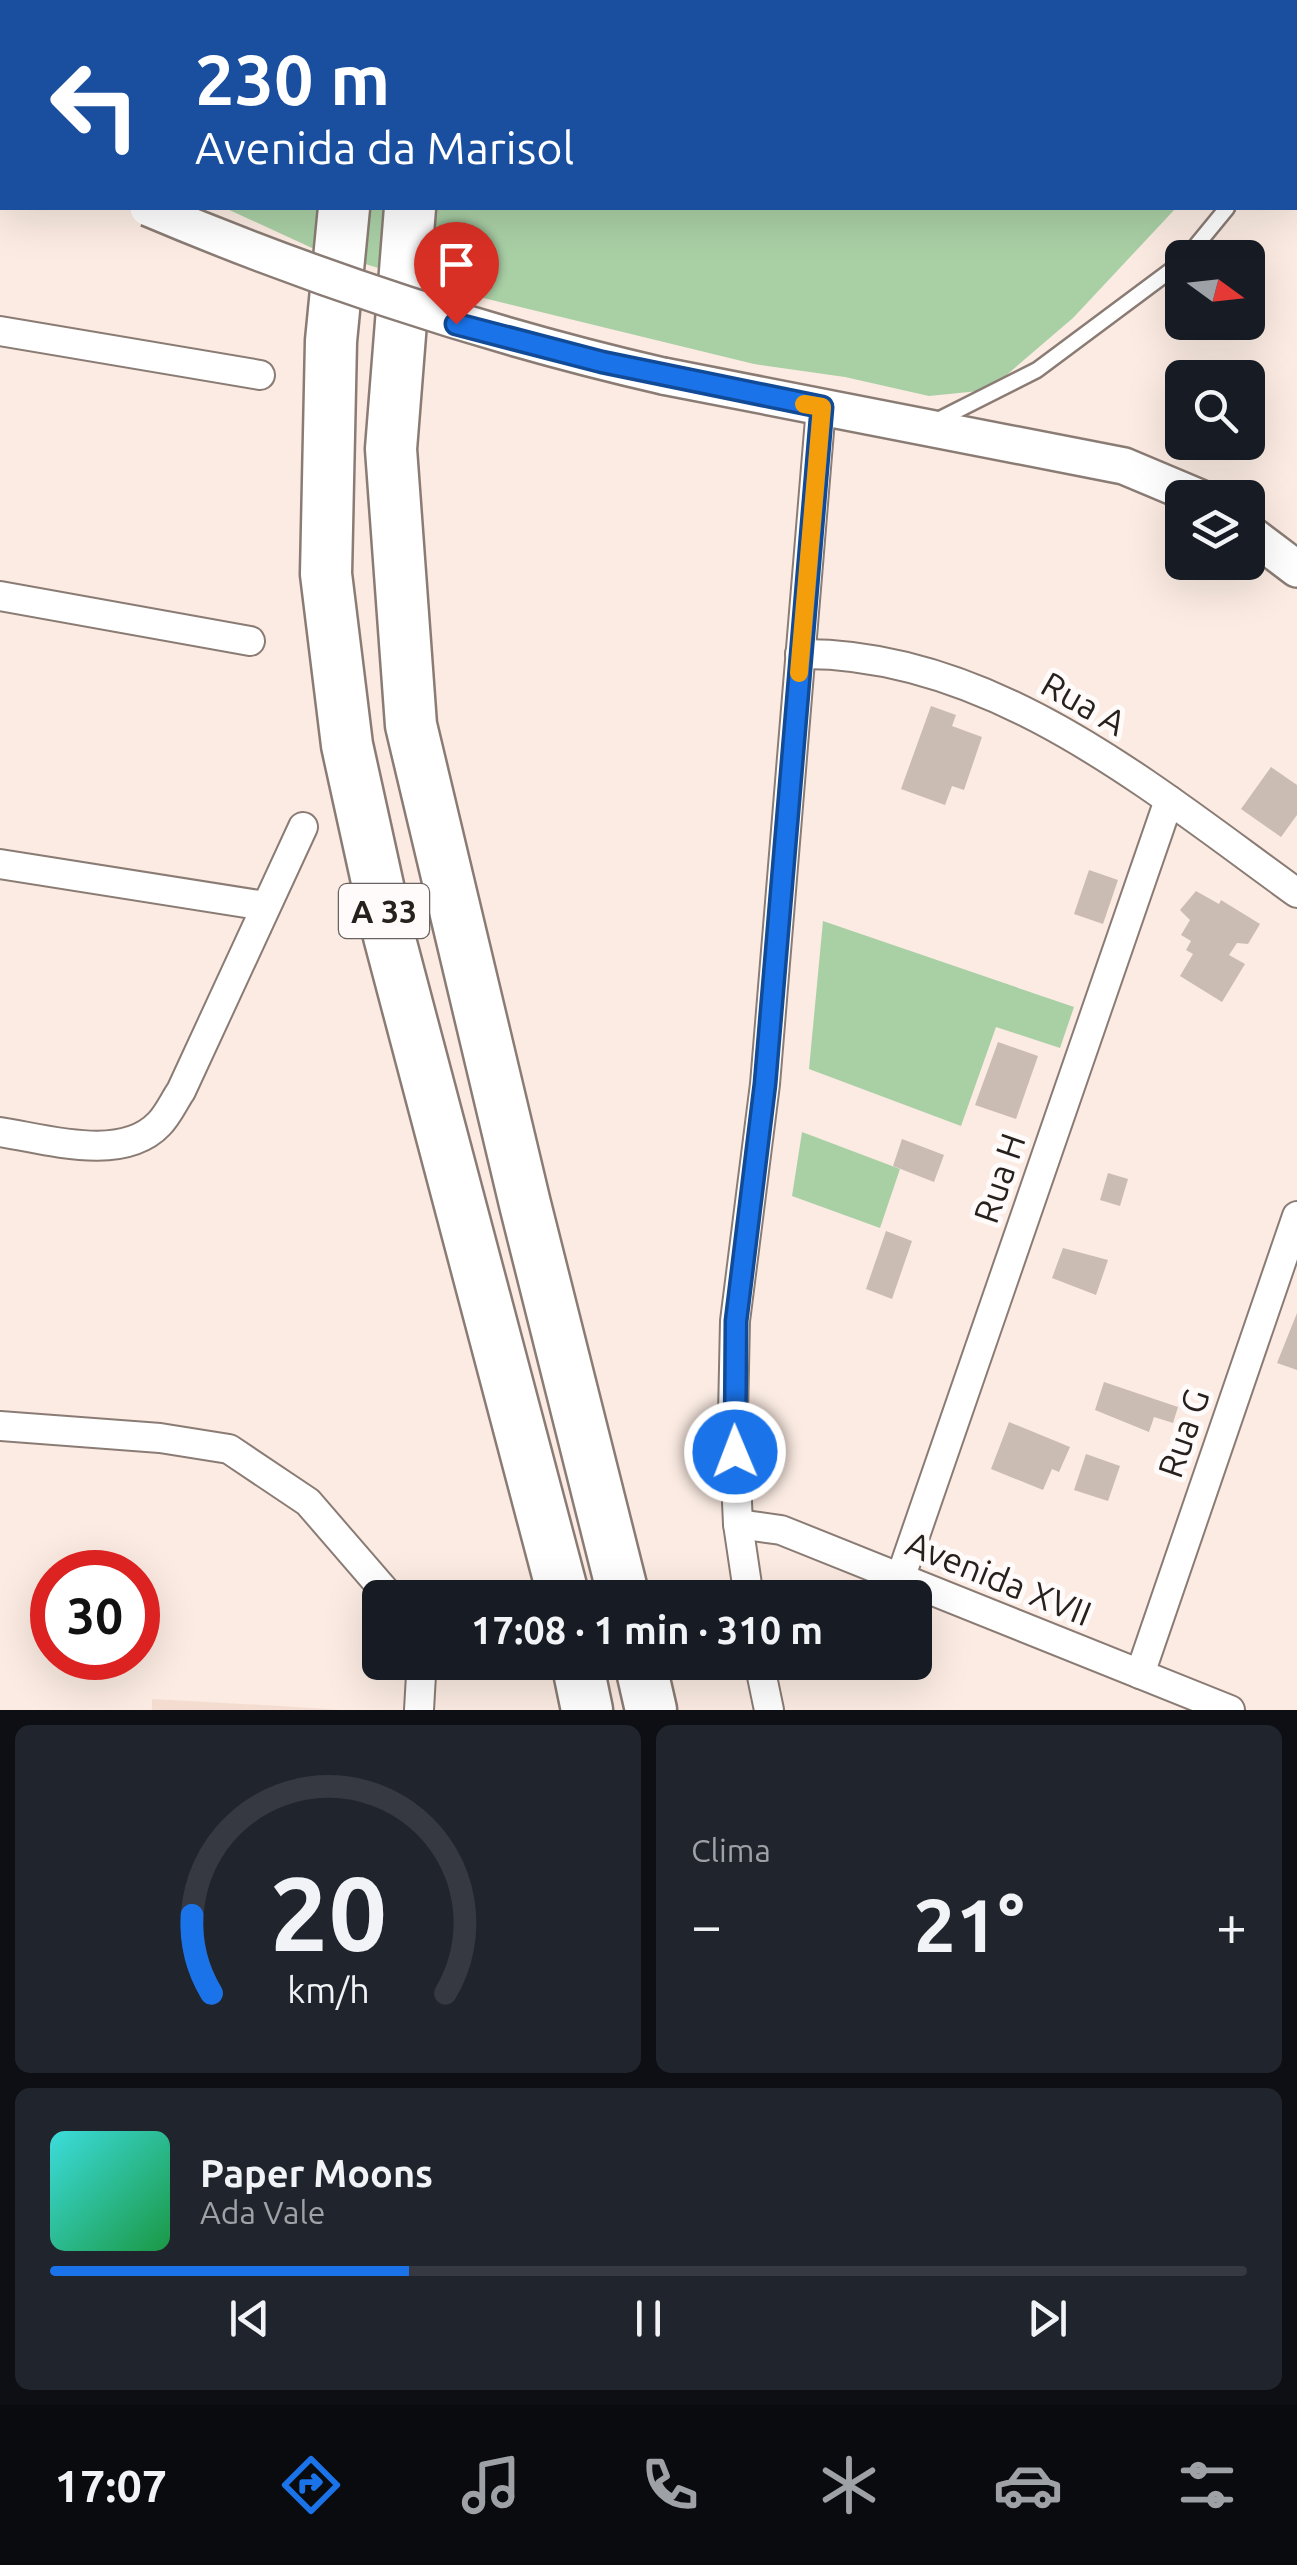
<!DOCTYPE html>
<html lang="pt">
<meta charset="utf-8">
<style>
body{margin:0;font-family:Ubuntu,sans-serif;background:#20242c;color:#f1f3f6;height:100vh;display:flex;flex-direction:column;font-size:38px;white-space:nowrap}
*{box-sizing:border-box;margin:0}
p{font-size:32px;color:#9ea1a6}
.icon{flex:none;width:55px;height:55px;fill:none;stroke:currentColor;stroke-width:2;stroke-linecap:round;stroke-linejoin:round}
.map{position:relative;height:1710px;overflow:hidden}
.drawer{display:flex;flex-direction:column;gap:15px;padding:15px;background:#0d0f14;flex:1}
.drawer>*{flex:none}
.top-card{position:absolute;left:0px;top:0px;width:1298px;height:210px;box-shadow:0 10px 40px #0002;background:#1a4fa0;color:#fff;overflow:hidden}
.needle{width:65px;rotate:105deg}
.fabs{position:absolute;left:1165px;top:240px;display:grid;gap:20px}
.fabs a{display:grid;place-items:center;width:100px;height:100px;border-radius:15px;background:#171b24;box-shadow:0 10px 40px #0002;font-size:50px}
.speed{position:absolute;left:30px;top:1550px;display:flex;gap:20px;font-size:50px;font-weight:700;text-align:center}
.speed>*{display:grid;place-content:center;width:130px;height:130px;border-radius:50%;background:#171b24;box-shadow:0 10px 40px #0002;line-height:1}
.speed .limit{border:15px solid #d22;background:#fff;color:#111}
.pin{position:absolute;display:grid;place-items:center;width:85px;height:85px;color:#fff;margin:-102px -42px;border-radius:50% 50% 50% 0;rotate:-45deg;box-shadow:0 0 10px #0007}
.pin .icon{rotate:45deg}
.me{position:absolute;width:110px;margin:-55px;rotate:359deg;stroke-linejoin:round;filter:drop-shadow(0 0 8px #0008)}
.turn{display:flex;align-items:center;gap:35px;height:210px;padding:0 30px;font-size:45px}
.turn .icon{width:130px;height:130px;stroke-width:2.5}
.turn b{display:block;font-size:70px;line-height:85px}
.big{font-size:75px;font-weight:700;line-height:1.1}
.drawer .widget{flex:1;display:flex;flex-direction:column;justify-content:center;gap:15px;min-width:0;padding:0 35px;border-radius:15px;background:#20242c}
.drawer .dial{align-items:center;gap:0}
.dial svg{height:260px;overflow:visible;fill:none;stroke:#363941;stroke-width:7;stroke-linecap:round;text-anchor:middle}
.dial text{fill:#f1f3f6;stroke:none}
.song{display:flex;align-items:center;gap:30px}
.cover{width:120px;height:120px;border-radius:15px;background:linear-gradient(135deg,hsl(180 70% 55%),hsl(140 70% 35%))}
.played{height:10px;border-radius:5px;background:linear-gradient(90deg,#1a73e8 30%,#363941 30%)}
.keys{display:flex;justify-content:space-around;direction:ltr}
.heat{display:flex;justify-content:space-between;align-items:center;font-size:55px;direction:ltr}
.drawer .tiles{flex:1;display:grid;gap:15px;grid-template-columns:1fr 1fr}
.widget:last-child{grid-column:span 2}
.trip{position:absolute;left:362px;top:1580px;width:570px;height:100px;border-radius:15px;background:#171b24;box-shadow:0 10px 40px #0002;font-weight:700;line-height:100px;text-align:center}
.menu{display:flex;height:160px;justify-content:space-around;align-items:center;background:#090b0e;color:#9ea1a6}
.menu .icon{width:70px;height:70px}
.menu .selected{color:#1a73e8}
.menu b{font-size:45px;color:#f1f3f6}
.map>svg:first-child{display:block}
</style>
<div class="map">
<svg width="1297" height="1710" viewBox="0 0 1297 1710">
<rect width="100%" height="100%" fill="#fbebe2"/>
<!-- built -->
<path fill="#f4ddd0" d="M152,1699L281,1706L340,1710H152Z"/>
<!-- green -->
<g fill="#a9cfa5">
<path d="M0,0H1297V78L1295,2H2V115Z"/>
<path d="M225,208H1176L1073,318L989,390L929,396L845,377L754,364L455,291L312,248Z"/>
<path d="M823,921L1074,1007L1060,1048L996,1027L961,1126L809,1069Z"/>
<path d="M802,1132L900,1169L880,1228L792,1196Z"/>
</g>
<!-- building -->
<g fill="#cbbcb3">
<path d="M931,706L956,715L952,726L982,737L964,790L952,786L945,805L901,789Z"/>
<path d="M1271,767L1297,785V815L1281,837L1241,809Z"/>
<path d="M1089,870L1118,880L1103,924L1074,914Z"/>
<path d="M1196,891L1219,904L1221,900L1260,924L1248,944L1237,943L1229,955L1245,964L1222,1002L1180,976L1193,954L1186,950L1191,941L1181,935L1190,920L1180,910Z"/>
<path d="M998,1042L1038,1056L1016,1119L975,1105Z"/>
<path d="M902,1139L944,1155L934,1182L893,1166Z"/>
<path d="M1108,1173L1128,1179L1120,1206L1100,1200Z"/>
<path d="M886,1231L912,1241L892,1299L866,1289Z"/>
<path d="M1063,1248L1108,1260L1096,1295L1052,1278Z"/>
<path d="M1297,1313V1370L1277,1363Z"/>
<path d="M1104,1382L1178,1407L1173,1423L1154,1417L1149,1432L1095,1410Z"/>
<path d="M1009,1422L1070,1447L1059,1472L1052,1469L1043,1490L991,1469Z"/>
<path d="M1086,1454L1120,1466L1108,1501L1074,1490Z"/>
</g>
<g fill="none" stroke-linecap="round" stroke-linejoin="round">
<!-- service casing -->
<g stroke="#8a7c74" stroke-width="19">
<g id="service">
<path d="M1295,125L1297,123"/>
<path d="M1186,258L1227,208"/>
<path d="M934,422L1037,370L1182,262"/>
</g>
</g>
<!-- minor casing -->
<g stroke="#8a7c74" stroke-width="32">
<g id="minor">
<path d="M0,331L260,375"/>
<path d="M0,596L250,641"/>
<path d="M800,654C991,652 1150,787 1297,893"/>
<path d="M0,864L265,906"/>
<path d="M0,1132C46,1139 122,1163 159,1124C168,1115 174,1101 181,1091L303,827"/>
<path d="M0,1426L160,1438L229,1449L308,1502L391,1598"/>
<path d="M738,1524L781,1530L1230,1710"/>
<path d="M900,1579L1169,800"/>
<path d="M749,1598L738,1524L733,1415L735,1321L765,1084L821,407"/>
<path d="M416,1662L421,1675L419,1710"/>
<path d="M759,1662L769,1710"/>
<path d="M1140,1674L1297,1216"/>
</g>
</g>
<!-- tertiary casing -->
<g stroke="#8a7c74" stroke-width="40">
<g id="tertiary">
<path d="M0,149L2,150"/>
<path d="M663,376L1124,466L1200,498"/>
<path d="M1248,532L1297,569"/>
</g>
</g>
<!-- motorway casing -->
<g stroke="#8a7c74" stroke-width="55">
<g id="motorway">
<path d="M376,2V0"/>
<path d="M448,2V0"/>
<path d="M344,208L331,341L326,574L347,745L389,936L564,1598"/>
<path d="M410,208L391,449L411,725L525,1204L624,1598"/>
<path d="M577,1662L587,1710"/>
<path d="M640,1662L651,1710"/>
</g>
</g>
<!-- service -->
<use href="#service" stroke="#fff" stroke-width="14"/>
<!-- minor -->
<use href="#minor" stroke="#fff" stroke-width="28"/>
<!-- tertiary -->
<use href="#tertiary" stroke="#fff" stroke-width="35"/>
<!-- motorway -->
<use href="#motorway" stroke="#fff" stroke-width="50"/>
<!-- tertiary-bridge casing -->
<g stroke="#8a7c74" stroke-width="40" stroke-linecap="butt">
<path id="tertiary-bridge" d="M148,208C316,279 485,335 663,376"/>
</g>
<!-- tertiary-bridge -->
<use href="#tertiary-bridge" stroke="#fff" stroke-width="35"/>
</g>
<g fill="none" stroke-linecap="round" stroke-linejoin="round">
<!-- route casing -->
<g stroke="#114b97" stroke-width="25">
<path id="route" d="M456,324L602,362L822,407L765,1084L736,1321L735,1452"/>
</g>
<!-- route -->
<use href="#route" stroke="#1a73e8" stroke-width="18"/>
<!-- slow -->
<path stroke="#f59e0b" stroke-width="18" d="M799,673L822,407L804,404"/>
</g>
<g text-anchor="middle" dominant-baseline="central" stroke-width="10" stroke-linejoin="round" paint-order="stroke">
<!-- shield labels -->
<rect fill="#fffbfa" stroke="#686260" stroke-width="2.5" x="339" y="884" width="90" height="54" rx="8"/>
<g font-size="32" font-weight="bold" fill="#27211e">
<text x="384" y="911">A 33</text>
</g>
<!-- street labels -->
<g font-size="35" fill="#27211e" stroke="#fffbfa">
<text transform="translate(1084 703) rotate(30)">Rua A</text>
<text transform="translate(999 1178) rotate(-71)">Rua H</text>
<text transform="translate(1183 1433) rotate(-71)">Rua G</text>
<text transform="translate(999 1578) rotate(22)">Avenida XVII</text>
</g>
</g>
</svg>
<div class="fabs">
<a><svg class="needle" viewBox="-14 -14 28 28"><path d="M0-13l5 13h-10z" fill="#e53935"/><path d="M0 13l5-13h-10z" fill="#9ea1a6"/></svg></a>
<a><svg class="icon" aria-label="search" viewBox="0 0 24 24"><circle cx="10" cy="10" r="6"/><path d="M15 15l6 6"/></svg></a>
<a><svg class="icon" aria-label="layers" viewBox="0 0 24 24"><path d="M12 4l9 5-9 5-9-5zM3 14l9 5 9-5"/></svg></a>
</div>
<div class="speed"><div class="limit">30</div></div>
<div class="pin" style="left:456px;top:324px;background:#d93025"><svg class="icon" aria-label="arrive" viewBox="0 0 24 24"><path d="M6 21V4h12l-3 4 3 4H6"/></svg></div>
<svg class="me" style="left:735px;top:1452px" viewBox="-20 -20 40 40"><circle r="17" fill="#1a73e8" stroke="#fff" stroke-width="3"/><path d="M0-11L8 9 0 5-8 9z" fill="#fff"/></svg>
<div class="trip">17:08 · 1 min · 310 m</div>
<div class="top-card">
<div class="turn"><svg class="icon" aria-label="left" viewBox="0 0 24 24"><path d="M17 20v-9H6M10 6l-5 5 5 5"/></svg><div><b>230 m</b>Avenida da Marisol</div></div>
</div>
</div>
<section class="drawer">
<div class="tiles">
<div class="widget dial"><svg viewBox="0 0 100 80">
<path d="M14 69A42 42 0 1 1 86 69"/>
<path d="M14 69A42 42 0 0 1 8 45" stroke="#1a73e8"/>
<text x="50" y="56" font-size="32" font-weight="700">20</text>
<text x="50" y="72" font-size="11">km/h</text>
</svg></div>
<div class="widget"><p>Clima</p>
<div class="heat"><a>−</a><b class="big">21°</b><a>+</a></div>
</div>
<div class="widget">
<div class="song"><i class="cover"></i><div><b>Paper Moons</b><p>Ada Vale</p></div></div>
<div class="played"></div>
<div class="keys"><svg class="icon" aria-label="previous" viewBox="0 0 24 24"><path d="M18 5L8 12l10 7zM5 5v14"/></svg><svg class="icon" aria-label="pause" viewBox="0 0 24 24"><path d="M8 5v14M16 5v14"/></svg><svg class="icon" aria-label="next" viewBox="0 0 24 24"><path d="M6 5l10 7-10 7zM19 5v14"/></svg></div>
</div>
</div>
</section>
<nav class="menu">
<b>17:07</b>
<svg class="icon selected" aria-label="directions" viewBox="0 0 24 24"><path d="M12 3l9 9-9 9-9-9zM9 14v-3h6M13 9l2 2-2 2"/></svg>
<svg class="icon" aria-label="music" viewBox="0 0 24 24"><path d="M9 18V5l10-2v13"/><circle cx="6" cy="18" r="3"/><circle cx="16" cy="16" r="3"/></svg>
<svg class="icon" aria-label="phone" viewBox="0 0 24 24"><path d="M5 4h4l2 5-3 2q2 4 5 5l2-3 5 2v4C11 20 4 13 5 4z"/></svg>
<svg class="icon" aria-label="climate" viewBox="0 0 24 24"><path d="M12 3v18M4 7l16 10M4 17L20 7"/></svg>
<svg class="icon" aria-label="car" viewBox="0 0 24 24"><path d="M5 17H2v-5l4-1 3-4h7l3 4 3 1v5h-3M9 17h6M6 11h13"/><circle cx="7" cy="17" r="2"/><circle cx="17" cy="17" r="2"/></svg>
<svg class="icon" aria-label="filters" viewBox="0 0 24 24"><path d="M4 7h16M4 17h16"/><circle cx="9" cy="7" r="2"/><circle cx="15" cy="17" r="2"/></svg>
</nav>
